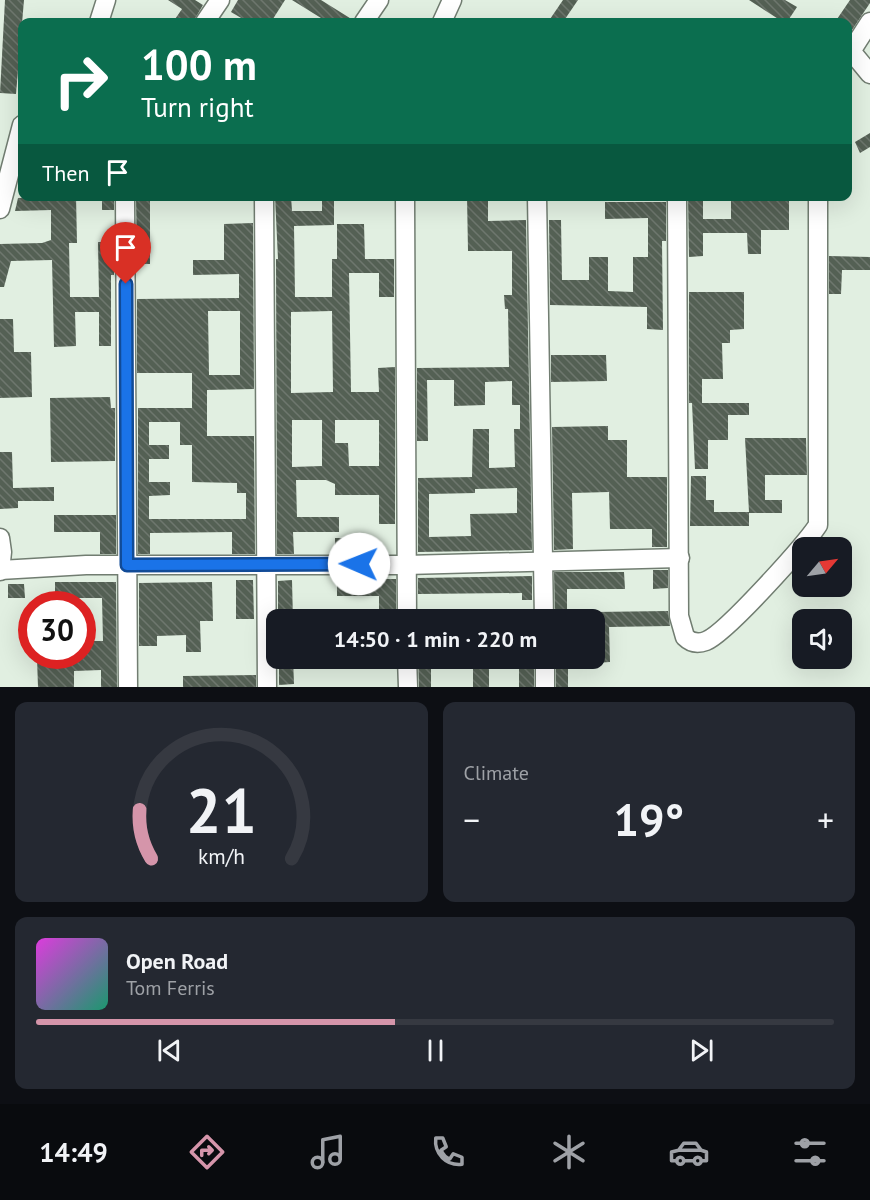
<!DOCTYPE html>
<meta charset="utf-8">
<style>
body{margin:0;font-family:"PT Sans",sans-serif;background:#242831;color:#f1f3f6;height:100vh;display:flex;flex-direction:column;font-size:22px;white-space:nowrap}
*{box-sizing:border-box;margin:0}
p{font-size:20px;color:#9ea1a6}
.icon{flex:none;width:33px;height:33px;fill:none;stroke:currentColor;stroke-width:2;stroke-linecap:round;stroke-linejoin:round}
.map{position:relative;height:687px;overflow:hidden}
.panel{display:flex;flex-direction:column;gap:15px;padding:15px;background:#0d0f14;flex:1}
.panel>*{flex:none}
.top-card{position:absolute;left:18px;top:18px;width:834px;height:183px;border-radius:12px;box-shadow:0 6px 24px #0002;background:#0b6e4f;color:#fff;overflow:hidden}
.needle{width:39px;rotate:61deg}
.fabs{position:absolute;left:792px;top:537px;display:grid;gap:12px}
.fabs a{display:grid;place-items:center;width:60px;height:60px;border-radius:12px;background:#171b24;box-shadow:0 6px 24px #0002;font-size:30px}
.speed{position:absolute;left:18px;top:591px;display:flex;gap:12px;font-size:30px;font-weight:700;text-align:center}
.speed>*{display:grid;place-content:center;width:78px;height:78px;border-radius:50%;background:#171b24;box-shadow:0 6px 24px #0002;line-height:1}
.speed .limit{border:9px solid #d22;background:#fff;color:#111}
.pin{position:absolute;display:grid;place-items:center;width:51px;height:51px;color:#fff;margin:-62px -26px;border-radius:50% 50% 50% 0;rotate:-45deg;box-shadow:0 0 6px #0007}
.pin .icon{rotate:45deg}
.me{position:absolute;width:66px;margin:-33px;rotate:271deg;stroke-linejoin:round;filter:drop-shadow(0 0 4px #0008)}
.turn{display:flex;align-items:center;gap:21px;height:126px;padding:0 24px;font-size:27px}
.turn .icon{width:78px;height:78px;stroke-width:2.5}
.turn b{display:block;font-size:42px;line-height:51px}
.then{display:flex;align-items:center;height:57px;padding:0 24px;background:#0003;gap:12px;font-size:22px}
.big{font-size:45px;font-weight:800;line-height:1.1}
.panel .widget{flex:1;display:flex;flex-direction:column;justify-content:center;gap:9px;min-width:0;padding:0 21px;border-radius:12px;background:#242831}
.panel .dial{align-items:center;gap:0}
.dial svg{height:156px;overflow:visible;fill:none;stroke:#363941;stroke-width:7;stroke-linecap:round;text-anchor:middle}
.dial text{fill:#f1f3f6;stroke:none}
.song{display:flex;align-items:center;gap:18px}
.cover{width:72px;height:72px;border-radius:9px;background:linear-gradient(135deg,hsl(300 70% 55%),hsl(160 70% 35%))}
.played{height:6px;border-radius:3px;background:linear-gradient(90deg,#d595aa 45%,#363941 45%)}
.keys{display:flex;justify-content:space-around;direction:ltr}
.heat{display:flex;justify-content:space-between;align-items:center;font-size:33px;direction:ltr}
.panel .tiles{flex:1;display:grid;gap:15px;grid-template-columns:1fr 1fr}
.widget:last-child{grid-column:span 2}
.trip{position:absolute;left:266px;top:609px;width:339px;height:60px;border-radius:12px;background:#171b24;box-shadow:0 6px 24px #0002;font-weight:800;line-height:60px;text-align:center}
.dock{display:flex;height:96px;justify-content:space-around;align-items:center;background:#090b0e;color:#9ea1a6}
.dock .icon{width:42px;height:42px}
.dock .selected{color:#d595aa}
.dock b{font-size:27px;color:#f1f3f6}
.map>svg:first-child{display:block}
</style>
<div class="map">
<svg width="870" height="687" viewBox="0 0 870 687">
<defs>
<pattern id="building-back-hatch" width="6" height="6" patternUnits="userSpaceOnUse" patternTransform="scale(1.5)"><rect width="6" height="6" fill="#546054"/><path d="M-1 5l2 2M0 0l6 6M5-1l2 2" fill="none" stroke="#6e776e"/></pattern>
</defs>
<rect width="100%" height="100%" fill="#e1efe1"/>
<!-- building -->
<g fill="url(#building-back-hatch)" fill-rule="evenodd">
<path d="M5,0H24L16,94L0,93Z"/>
<path d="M168,0H195L203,5L193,22H173L182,9Z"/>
<path d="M238,0H285L271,22H248L231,12Z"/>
<path d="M292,0H321L353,20V22H319L321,18Z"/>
<path d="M563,0H578L563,22H548Z"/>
<path d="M749,0H785L797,7L787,22H783Z"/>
<path d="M850,0H870V3L848,36V22H835Z"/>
<path d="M870,133V147L860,153L855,142Z"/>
<path d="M76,196L77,243H69L70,297H99L98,242H114V275H111V346H99V312H75L76,346L54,347L52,260L11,261L4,287H0V244L42,243L51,240V210L15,211L18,198Z"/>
<rect x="102" y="196" width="12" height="14"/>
<path d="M136,196H150V264H137Z"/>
<path d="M275,196H291L292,211H322V196H334V225L294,226L295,297H332V259H337V224H364L365,259H394V297H379V273H349L351,392H379L378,368L395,367V524H379V495H335V484L326,480H296L297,517H339V532H293L294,554H277L276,259H278ZM332,311L333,392L291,393V312ZM292,420H322V466L292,467ZM335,420H379V466H349L348,443H335Z"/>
<path d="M467,196H488V221L526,220L532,550L418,552V478L472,477L473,429H489V468L515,467L514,429H520V405H512V381L485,382V405L454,406V380H427L428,441H417V368L509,367L508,309H505L504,295H512V251H468ZM517,488V513L470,514L471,536L429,537V494L475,493V489Z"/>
<path d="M688,196H703V219H731V196H789V230H761V254H748L747,233H703V256L689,257Z"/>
<path d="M605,202H666V241H662L663,330L647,329V307L550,305L549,220H561L562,280H589V257H608V291L633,292V257H648V218L605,219Z"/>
<path d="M253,223L254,389L207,390V436H254L255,554H232V532L150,533V554H138V408H192V373H137V299L239,298V274L193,275V260H224V224ZM208,311H240V375H209ZM149,422H180V445H192V482L237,483V493H246V519H149V496L170,495V482H149V459H169V445H149Z"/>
<path d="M829,256L870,257V270H842L841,294H829Z"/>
<path d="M689,292H744V329L730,330V343H722L723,379H702V403H689Z"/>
<path d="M0,319H13L14,352H31L32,397L0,398Z"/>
<path d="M551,355H606L607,381L551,382Z"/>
<path d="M110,397L111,408H115V461L51,462L50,398Z"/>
<path d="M692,403H749V415H728V440H708V469H695Z"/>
<path d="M608,426V440H627V477H667V547H652V529H610L609,492L572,493L573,549L554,550L552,427Z"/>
<path d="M745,438H806L807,475H765V500H782V513H749V526H690L691,476H706V500H714V512H749Z"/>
<path d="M0,452H12L13,488L54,487V501H18V508L0,509Z"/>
<path d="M54,515H116V554H100V532H54Z"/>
<rect x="335" y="538" width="19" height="15"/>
<path d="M653,570H668V588L653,589Z"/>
<path d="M554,572H624L625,589H567V620H555Z"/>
<path d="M532,576V600H522V593L418,594V578Z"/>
<path d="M337,579H396V620H379V596H337Z"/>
<path d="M236,580H253L254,619H236Z"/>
<path d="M292,580L293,620H278V581Z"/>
<path d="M55,582H116L117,687H101V670L74,671V687H38L37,658L82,656V641H103L102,598H74V604H55Z"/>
<path d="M212,582L213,621H200L201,652H186V635L157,636V646H139V583Z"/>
<path d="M8,584H24L25,598H8Z"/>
<path d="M668,611L670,626L609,627L610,662L594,663V612Z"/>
<path d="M279,658H293L294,684L279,685Z"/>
<path d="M418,658H431V687H419Z"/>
<rect x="473" y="658" width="16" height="29"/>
<rect x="519" y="658" width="15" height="29"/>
<rect x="556" y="658" width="12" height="29"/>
<path d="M256,675V687H183V676Z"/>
</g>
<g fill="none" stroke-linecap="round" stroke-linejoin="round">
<!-- minor casing -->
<g stroke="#717d71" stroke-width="21">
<g id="minor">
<path d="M99,22L106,0"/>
<path d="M205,22L220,0"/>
<path d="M364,22L379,0"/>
<path d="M442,22L452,0"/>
<path d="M851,51L870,74"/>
<path d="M848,56L870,22"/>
<path d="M125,196L128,687"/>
<path d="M264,196L267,687"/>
<path d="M405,196L407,620"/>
<path d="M537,196L544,620"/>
<path d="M677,196L679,616L685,637C691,643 698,644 706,641C726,633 804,546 818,525V196"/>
<path d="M0,209L22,125"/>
<path d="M0,538L2,552L0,571"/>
<path d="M0,570L86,565H406L680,558"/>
<path d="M407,658L408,687"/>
<path d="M545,658V687"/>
</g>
</g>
<!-- minor -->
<use href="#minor" stroke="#fff" stroke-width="18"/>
</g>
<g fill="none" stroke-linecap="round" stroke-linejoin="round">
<!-- route casing -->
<g stroke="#114b97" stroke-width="15">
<path id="route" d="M126,284L127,565L359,564"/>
</g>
<!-- route -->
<use href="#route" stroke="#1a73e8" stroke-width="10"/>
</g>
</svg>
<div class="fabs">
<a><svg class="needle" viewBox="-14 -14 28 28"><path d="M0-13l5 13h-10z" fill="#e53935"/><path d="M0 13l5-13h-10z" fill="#9ea1a6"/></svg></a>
<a><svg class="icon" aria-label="sound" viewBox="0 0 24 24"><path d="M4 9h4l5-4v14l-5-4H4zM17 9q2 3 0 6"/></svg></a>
</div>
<div class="speed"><div class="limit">30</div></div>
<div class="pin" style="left:126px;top:284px;background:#d93025"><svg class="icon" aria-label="arrive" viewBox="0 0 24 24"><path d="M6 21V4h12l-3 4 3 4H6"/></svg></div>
<svg class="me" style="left:359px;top:564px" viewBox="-20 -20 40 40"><circle r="19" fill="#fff"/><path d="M0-13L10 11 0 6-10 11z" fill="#1a73e8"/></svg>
<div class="trip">14:50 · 1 min · 220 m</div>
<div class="top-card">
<div class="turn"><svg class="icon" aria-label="right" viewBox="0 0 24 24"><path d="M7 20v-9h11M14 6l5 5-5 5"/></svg><div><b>100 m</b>Turn right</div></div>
<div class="then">Then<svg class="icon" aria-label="arrive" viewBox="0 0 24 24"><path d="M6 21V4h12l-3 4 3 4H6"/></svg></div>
</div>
</div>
<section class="panel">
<div class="tiles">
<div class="widget dial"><svg viewBox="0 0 100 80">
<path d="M14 69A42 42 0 1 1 86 69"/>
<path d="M14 69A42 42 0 0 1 8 44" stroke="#d595aa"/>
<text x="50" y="56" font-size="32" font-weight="700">21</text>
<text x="50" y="72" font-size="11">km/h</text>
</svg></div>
<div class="widget"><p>Climate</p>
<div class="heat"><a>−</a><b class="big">19°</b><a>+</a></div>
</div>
<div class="widget">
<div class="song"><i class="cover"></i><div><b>Open Road</b><p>Tom Ferris</p></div></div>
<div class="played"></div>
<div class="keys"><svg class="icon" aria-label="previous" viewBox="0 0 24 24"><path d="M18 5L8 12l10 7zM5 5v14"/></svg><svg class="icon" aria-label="pause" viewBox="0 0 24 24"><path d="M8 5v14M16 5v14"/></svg><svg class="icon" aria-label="next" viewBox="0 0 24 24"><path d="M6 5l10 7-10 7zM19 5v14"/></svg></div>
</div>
</div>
</section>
<nav class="dock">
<b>14:49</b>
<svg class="icon selected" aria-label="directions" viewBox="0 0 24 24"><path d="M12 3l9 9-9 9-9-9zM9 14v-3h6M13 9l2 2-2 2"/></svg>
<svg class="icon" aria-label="music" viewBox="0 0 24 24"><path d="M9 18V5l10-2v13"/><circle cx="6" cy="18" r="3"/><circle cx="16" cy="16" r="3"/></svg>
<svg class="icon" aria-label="phone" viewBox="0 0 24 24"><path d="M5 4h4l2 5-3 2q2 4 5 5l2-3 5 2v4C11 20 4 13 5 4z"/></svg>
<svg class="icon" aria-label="climate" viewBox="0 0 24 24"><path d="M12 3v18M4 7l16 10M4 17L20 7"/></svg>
<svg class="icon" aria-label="car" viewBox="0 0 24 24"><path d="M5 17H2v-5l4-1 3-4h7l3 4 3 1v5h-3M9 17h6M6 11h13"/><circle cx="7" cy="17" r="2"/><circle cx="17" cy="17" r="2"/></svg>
<svg class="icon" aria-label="filters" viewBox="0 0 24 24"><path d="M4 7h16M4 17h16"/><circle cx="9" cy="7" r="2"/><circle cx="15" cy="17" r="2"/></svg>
</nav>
